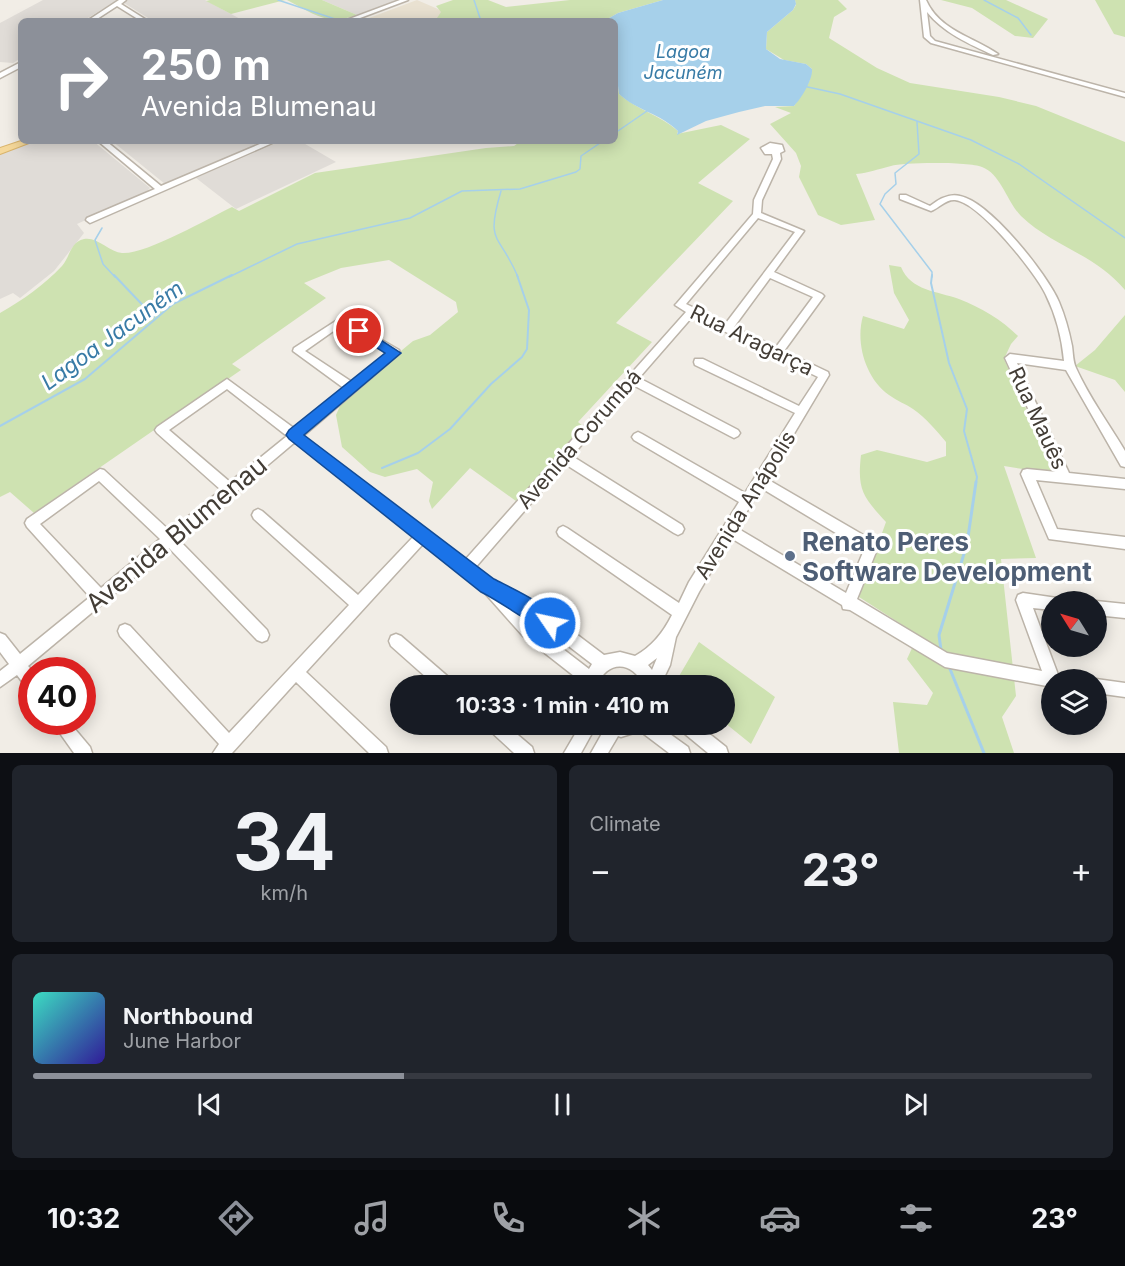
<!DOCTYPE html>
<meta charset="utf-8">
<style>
body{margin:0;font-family:Inter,sans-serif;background:#20242c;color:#f1f3f6;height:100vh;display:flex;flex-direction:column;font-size:22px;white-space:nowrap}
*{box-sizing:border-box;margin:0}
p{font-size:20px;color:#9ea1a6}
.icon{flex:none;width:33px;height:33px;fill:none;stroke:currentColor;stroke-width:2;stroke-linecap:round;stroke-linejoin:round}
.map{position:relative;height:753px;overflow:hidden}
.details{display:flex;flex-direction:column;gap:12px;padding:12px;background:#0d0f14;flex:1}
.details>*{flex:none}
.guide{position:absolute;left:18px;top:18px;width:600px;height:126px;border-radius:9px;box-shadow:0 3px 15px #0003;background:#8c9099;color:#fff;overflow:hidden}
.needle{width:39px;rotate:307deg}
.tools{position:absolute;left:1041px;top:591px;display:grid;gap:12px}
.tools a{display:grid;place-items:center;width:66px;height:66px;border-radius:50%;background:#171b24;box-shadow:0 3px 15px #0003;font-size:30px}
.speed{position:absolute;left:18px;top:657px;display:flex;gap:12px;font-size:30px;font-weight:700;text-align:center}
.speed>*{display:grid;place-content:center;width:78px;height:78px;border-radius:50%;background:#171b24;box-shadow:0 3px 15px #0003;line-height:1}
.speed .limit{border:9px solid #d22;background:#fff;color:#111}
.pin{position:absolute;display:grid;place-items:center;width:51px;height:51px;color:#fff;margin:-26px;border:3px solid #fff;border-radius:50%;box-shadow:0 2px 6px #0007}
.me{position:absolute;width:66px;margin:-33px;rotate:304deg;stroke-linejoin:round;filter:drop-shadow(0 0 4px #0008)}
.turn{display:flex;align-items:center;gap:21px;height:126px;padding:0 24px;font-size:27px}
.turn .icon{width:78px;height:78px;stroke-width:2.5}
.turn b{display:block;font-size:42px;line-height:51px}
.big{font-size:45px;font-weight:700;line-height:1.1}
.details .card{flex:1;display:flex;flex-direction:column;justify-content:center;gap:9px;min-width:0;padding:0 21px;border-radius:9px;background:#20242c}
.details .dial{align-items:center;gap:0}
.dial b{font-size:78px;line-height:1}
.song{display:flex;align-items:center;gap:18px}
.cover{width:72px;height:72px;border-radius:9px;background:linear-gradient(135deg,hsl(170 70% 55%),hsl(250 70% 35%))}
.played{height:6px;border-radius:3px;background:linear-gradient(90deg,#8c9099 35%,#363941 35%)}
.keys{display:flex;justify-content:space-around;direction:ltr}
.heat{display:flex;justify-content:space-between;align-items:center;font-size:33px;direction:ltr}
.details .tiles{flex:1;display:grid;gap:12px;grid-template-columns:1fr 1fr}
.card:last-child{grid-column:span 2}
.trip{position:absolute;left:390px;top:675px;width:345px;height:60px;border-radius:30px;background:#171b24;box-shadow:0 3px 15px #0003;font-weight:700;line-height:60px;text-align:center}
.tabs{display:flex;height:96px;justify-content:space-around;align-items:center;background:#090b0e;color:#9ea1a6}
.tabs .icon{width:42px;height:42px}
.tabs .active{color:#8c9099}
.tabs b{font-size:27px;color:#f1f3f6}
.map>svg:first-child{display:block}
</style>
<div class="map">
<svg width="1125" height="753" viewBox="0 0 1125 753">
<rect width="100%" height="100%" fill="#f1ede6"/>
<!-- industrial -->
<g fill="#e0dcd7">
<path d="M43,0H117L83,21H21V58L13,63L0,62V23Z"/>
<path d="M128,0H205L244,21H153L124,3Z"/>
<path d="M322,0H399L357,15Z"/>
<path d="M35,141H93L150,188L145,193L77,224L84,233L54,271L20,298L13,293L0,299V154Z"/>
<path d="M112,141H264L165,184Z"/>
<path d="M281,141H300L336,162L236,209L196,178Z"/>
</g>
<!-- education -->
<path fill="#e9e1d1" d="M417,0L461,19L361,21Z"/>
<!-- green -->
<g fill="#cee2b1">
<path d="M210,0H285L231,14L206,1Z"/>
<path d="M287,0H322L357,15C326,26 314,14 287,0Z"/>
<path d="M453,0H488L506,7L570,0H663L618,13L604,21H435L441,12L436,6Z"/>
<path d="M795,0H838L847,9L834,17L829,38L877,68L910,83L999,97L1036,106L1125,142V290C1095,254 1052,246 1021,216C1007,202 1001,174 982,167C970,162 904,162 891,166C878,169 869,173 856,174L875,220L841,225L818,215L799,177L801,166L796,153L770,124L791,113L775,107L794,106L809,82L812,69L806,64L784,60L766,49L767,32L793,10L796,5Z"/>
<path d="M941,0H1006L1048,19L1033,38L1015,36L972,8Z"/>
<path d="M1095,0H1125V37L1114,34Z"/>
<path d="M615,62L619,94C637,110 660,115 678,131L677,134L721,125L750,139L698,183L733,201L616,323L652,342L578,422L584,427L516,501L470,468L432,509L429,501L433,482L417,469L385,477L370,472L342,447L336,415L343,399L413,341L430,335L458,312L456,302L389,260L341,268L304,283L326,298L232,364L241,370L34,513L10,492L0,497V313C23,300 44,285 62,266C70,257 70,242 84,239C96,236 110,252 122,253C145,255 209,218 232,207L239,211L315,173L486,148L514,146L521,141H615Z"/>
<path d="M889,265L901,267C911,291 937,291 959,299C980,307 1002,320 1018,336L1011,344L1004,359L1055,474L1004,466L1036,558L1001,559L1016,696L1002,717L1014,753H899L893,702L927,705L933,693L907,659L918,635L859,597L886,522C863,497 857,490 861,455L877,450L927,462L946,456V442C936,430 926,418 913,409C906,404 897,401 889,395C866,379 855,343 863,316L904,329L909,320L894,293Z"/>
<path d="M1125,315V392L1115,380L1075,366L1095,350Z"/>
<path d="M699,642L775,697L751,744L725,723L724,686L679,685L675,683Z"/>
</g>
<!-- water -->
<path fill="#a6d0ea" d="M663,0H795L796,4L793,10L767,32L766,49L780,59L806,64L812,69C813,79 802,98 794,106H765L739,112L706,121L677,135L678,131C661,114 636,110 619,94L615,62V21H604L618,13Z"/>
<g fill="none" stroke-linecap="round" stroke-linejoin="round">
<!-- stream-far2 -->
<g stroke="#a6d0ea" stroke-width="1.5">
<path d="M278,0L338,20"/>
<path d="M474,0L480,18L484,21"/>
<path d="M984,0L1018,18L1031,35"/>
<path d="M803,86L840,94L971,140L1019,164L1125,238"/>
<path d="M917,122L919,154L895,173L896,184L885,194L880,204L932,272V277"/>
<path d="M615,133L647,111"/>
<path d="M501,191C485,245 499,232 518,277"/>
<path d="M102,228L95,240L103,264L115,277"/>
<path d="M229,277L297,244L410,218L462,191L520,189L576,172L580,169L581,156L603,141"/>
</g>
<!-- stream-far1 -->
<g stroke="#a6d0ea" stroke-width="2">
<path d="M114,275L154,317"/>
<path d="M932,275L931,283L949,363L967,409L964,431L977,477L976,483"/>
<path d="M0,426L85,379L173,304L232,275"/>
<path d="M382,468L418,453L450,429L491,384L522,357L527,349L529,310L517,275"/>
</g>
<!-- stream -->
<g stroke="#a6d0ea" stroke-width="3">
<path d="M941,650L939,635L967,544L976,482"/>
<path d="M950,669L984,753"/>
</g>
<!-- minor casing -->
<g stroke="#bcb4a9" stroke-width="3">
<g id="minor">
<path d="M119,0H126L121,4L148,21H141L117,6L94,21H87Z"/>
<path d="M400,0H408L352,21H344Z"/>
<path d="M920,0H926C939,30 973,37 998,54L993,55C969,44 944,33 927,12L930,36L935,41L1125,93V97L931,43L924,37Z"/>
<path d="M21,62V67L0,78V73Z"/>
<path d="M98,141H106L161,186L267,141H277L90,223L86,220L87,218L155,189Z"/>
<path d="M770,143L782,145L784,151L780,153L781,159L762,200L761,213L804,231L774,272L822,294L824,296L784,351L828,372L829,375L767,479L877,543L878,547L857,599L947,653L1042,671L1016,600L1018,595L1023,593L1057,598L1058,602H1052V610L1033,608L1060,680H1052V687L945,667L850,610L843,609L842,605L731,538L699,592L676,637L670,665L660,686H644C633,661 607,659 597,686H583V683L523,636L483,591L423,544L306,672L386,747L388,753H369L296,682L232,753H213L219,744L120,636L118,631L120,626L125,624L130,626L229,733L349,605L254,519L252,515L254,511L258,509L262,511L358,595L414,536L295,442L179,540L267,630L269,635L267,640L262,642L257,640L169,548L28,666L32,670V690L27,688L17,675L0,687V671L9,664L0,652V633L5,635L20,654L90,597L27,527L25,523L27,519L100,469L104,470L170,531L221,490L157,433L155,430L157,427L227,379L295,429L345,389L293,351L294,348L342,317L399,350L400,353L303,436L465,560L686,312L675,305L677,303L753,214L754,200L773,159L772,154H765L761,148ZM758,218L795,232L726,323L686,304ZM770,278L813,297L776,347L734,327ZM693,316L818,377L799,406L703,359H695L694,362L695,365L795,413L745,493L642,434L638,432L634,434L632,437L634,440L739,502L689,582L679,603L567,528L563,526L559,528L557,532L559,536L672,615C664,631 652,647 635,656L620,652L604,655L555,618L493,581L475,568L565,464L674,533L678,535L682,533L684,529L682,525L572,456L633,385L730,436L734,438L738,436L740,433L738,430L639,378ZM342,325L388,353L352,382L305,351ZM227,389L287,436L230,482L169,430ZM99,481L160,539L101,588L40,524ZM761,488L864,550L846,593L737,528ZM522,613L545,628L592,664L589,669L533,626ZM657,658L652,670L648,665Z"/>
<path d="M900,195H906L930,206C939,199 949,193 960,196C990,202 1047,274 1059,302C1065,316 1069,331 1072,346C1073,353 1073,362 1076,368C1089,397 1109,424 1125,451V467L1121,466L1066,370L1017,363L1069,473L1125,479V489L1036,480L1057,529L1125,537V549L1049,539L1021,474L1023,470L1027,469L1057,472L1005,358L1010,354L1064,361C1062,339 1056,315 1046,295C1036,273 979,202 955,200C946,199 939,208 931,211L900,199Z"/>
<path d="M1096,601L1125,604V618L1096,615Z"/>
<path d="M396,634L401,636L453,681L455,686H436L391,646L389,641L391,636Z"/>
<path d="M1096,679L1125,683V697L1096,693V680H1094Z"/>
<path d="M52,722H69L90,747L92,753H74Z"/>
<path d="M486,724H505L532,747L534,753H514L488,729Z"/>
<path d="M581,724H597L581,753H564Z"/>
<path d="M601,724H656L688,747L690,753H669L640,731L621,737L618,736L608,753H591L604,730Z"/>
<path d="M677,724H697L726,747L728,753H708L679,729Z"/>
</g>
</g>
<!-- major casing -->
<g stroke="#d9b46c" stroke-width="2">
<path id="major" d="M21,141H34L0,154V148Z"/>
</g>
<!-- minor -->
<use href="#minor" fill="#fff" fill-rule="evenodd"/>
<!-- major -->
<use href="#major" fill="#f5d89a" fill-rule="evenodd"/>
</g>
<!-- route -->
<path fill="#1a73e8" stroke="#114b97" stroke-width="1.5" d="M359,326L401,353L304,435L494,579C511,588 552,606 559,623L556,629L550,632C526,622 505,604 481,592L289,439L286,435L289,430L385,353L355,334V328Z"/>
<!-- markers -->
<circle fill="#5c6f8a" stroke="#fff" stroke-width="2" cx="790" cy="556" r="6"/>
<g text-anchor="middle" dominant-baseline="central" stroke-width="6" stroke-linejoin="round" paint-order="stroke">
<!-- far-water labels -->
<g font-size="18" font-style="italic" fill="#387ba6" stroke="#fff">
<text x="683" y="51">Lagoa<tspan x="683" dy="21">Jacuném</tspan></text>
</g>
<!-- street labels -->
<g font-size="21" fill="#433d36" stroke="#fff">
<text transform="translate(752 340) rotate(26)">Rua Aragarça</text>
<text transform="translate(1038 418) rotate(65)">Rua Mauês</text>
<text transform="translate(579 439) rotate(-49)">Avenida Corumbá</text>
<text transform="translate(745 505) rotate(-58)">Avenida Anápolis</text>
</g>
<!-- water labels -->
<g font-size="22" font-style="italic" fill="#387ba6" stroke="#fff">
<text transform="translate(112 335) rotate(-36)">Lagoa Jacuném</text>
</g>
<!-- near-street labels -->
<g font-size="26" fill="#433d36" stroke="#fff">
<text transform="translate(176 534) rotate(-40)">Avenida Blumenau</text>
</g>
<!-- near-service labels -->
<g font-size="26" font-weight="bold" fill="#4e5e75" stroke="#fff" text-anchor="start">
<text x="802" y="541">Renato Peres<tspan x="802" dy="30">Software Development</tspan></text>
</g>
</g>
</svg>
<div class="tools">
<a><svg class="needle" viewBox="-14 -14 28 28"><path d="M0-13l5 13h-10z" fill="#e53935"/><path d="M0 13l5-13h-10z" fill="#9ea1a6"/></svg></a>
<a><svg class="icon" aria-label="layers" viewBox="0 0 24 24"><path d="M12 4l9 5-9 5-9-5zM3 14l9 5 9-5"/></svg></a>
</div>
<div class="speed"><div class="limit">40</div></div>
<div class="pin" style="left:359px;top:331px;background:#d93025"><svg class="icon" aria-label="arrive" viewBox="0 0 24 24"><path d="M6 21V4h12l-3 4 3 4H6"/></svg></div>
<svg class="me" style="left:550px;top:623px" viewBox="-20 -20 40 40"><circle r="17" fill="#1a73e8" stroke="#fff" stroke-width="3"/><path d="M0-11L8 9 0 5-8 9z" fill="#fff"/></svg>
<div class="trip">10:33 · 1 min · 410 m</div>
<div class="guide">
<div class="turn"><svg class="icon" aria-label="right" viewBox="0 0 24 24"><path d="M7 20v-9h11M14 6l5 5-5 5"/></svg><div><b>250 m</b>Avenida Blumenau</div></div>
</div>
</div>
<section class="details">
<div class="tiles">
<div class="card dial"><b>34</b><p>km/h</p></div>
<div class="card"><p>Climate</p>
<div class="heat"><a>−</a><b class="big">23°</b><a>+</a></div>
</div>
<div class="card">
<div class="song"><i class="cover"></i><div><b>Northbound</b><p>June Harbor</p></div></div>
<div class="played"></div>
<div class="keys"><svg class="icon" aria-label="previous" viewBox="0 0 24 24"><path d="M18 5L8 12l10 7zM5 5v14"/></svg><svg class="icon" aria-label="pause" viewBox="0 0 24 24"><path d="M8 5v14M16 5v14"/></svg><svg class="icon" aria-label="next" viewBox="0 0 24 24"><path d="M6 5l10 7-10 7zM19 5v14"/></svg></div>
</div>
</div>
</section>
<nav class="tabs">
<b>10:32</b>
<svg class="icon active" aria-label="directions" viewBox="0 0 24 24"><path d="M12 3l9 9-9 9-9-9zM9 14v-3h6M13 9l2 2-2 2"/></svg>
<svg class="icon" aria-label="music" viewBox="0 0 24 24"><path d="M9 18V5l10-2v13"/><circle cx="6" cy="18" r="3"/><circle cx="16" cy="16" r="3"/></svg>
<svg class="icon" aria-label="phone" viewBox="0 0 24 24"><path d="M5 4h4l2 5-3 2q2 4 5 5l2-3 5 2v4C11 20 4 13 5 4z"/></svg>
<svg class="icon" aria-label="climate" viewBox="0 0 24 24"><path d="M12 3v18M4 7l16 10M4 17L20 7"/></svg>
<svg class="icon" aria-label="car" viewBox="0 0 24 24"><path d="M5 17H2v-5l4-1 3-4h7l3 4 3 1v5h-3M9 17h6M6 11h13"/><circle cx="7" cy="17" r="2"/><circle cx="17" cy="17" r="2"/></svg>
<svg class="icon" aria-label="filters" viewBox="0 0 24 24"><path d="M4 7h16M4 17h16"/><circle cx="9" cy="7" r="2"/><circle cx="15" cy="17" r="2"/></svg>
<b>23°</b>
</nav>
